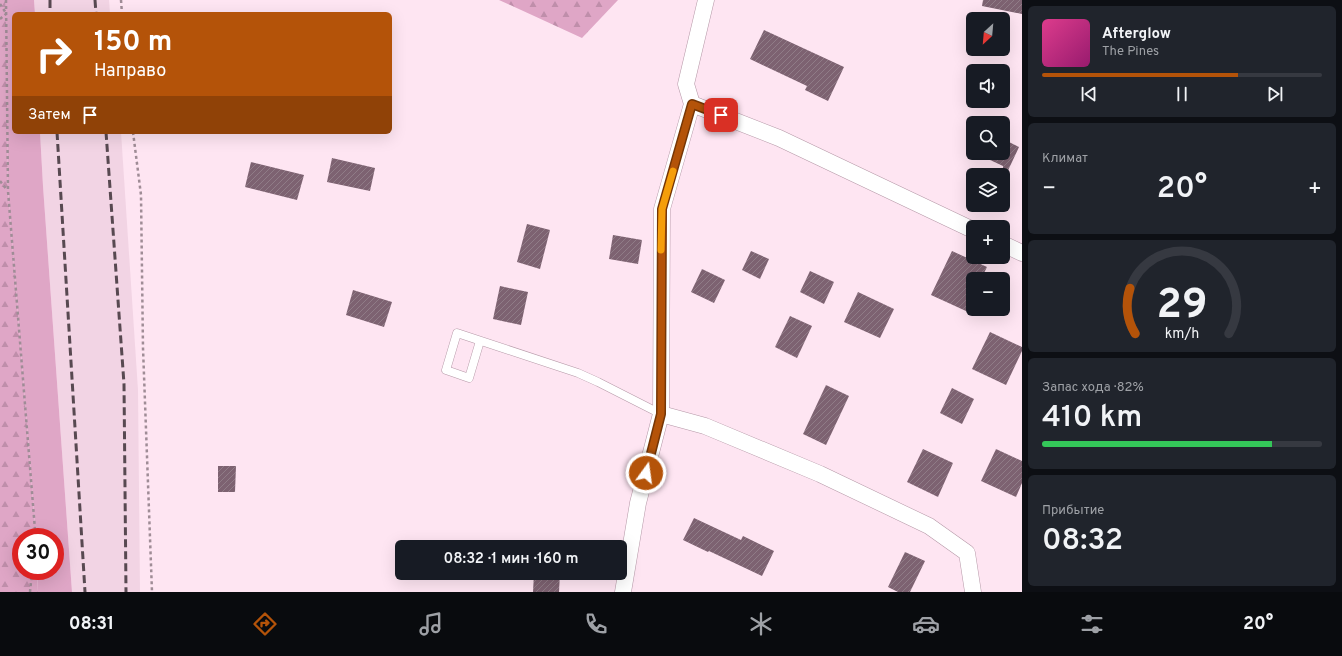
<!DOCTYPE html>
<html lang="ru">
<meta charset="utf-8">
<style>
body{margin:0;font-family:Overpass,sans-serif;background:#20242c;color:#f1f3f6;height:100vh;display:flex;flex-direction:column;font-size:15px;white-space:nowrap}
*{box-sizing:border-box;margin:0}
p{font-size:13px;color:#9ea1a6}
.icon{flex:none;width:22px;height:22px;fill:none;stroke:currentColor;stroke-width:2;stroke-linecap:round;stroke-linejoin:round}
.map{position:relative;flex:1;overflow:hidden}
.side{display:flex;flex-direction:column;gap:6px;padding:6px;background:#0d0f14;width:320px}
.side>*{flex:none}
.banner{position:absolute;left:12px;top:12px;width:380px;height:122px;border-radius:6px;box-shadow:0 4px 16px #0002;background:#b45309;color:#fff;overflow:hidden}
.needle{width:26px;rotate:206deg}
.tools{position:absolute;left:966px;top:12px;display:grid;gap:8px}
.tools a{display:grid;place-items:center;width:44px;height:44px;border-radius:6px;background:#171b24;box-shadow:0 4px 16px #0002;font-size:20px}
.speed{position:absolute;left:12px;top:528px;display:flex;gap:8px;font-size:20px;font-weight:700;text-align:center}
.speed>*{display:grid;place-content:center;width:52px;height:52px;border-radius:50%;background:#171b24;box-shadow:0 4px 16px #0002;line-height:1}
.speed .limit{border:6px solid #d22;background:#fff;color:#111}
.pin{position:absolute;display:grid;place-items:center;width:34px;height:34px;color:#fff;margin:-17px;border-radius:8px;box-shadow:0 2px 6px #0006}
.me{position:absolute;width:44px;margin:-22px;rotate:14deg;stroke-linejoin:round;filter:drop-shadow(0 0 3px #0008)}
.turn{display:flex;align-items:center;gap:14px;height:84px;padding:0 16px;font-size:18px}
.turn .icon{width:52px;height:52px;stroke-width:2.5}
.turn b{display:block;font-size:28px;line-height:34px}
.then{display:flex;align-items:center;height:38px;padding:0 16px;background:#0003;gap:8px;font-size:15px}
.big{font-size:30px;font-weight:600;line-height:1.1}
.side .card{flex:1;display:flex;flex-direction:column;justify-content:center;gap:6px;min-width:0;padding:0 14px;border-radius:6px;background:#20242c}
.side .dial{align-items:center;gap:0}
.dial svg{height:104px;overflow:visible;fill:none;stroke:#363941;stroke-width:7;stroke-linecap:round;text-anchor:middle}
.dial text{fill:#f1f3f6;stroke:none}
.song{display:flex;align-items:center;gap:12px}
.cover{width:48px;height:48px;border-radius:6px;background:linear-gradient(135deg,hsl(330 70% 55%),hsl(320 70% 35%))}
.played{height:4px;border-radius:2px;background:linear-gradient(90deg,#b45309 70%,#363941 70%)}
.keys{display:flex;justify-content:space-around;direction:ltr}
.heat{display:flex;justify-content:space-between;align-items:center;font-size:22px;direction:ltr}
.charge{height:6px;border-radius:3px;background:linear-gradient(90deg,#34c759 82%,#363941 0)}
.trip{position:absolute;left:395px;top:540px;width:232px;height:40px;border-radius:6px;background:#171b24;box-shadow:0 4px 16px #0002;font-weight:600;line-height:40px;text-align:center}
.tabs{display:flex;height:64px;justify-content:space-around;align-items:center;background:#090b0e;color:#9ea1a6}
.tabs .icon{width:28px;height:28px}
.tabs .on{color:#b45309}
.tabs b{font-size:18px;color:#f1f3f6}
main{display:flex;flex:1;min-height:0}
.map>svg:first-child{display:block}
</style>
<main>
<div class="map">
<svg width="1022" height="592" viewBox="0 0 1022 592">
<defs>
<pattern id="forest-firs" width="22" height="20" patternUnits="userSpaceOnUse"><rect width="22" height="20" fill="#dfa6c6"/><path d="M5 1l3.5 6h-7zM16 11l3.5 6h-7z" fill="#bf8eaa"/></pattern>
<pattern id="building-hatch" width="6" height="6" patternUnits="userSpaceOnUse"><rect width="6" height="6" fill="#7d6271"/><path d="M-1 1l2-2M0 6l6-6M5 7l2-2" fill="none" stroke="#907c87"/></pattern>
</defs>
<rect width="100%" height="100%" fill="#fee5f2"/>
<!-- built -->
<g fill="#f2d4e4">
<path d="M34,0H109L110,14H35Z"/>
<path d="M40,132H121L138,390L140,592H72L43,186Z"/>
</g>
<!-- green -->
<path fill="#dfa6c6" d="M5,0H34L35,14H14V132H40L43,186L72,592H38L37,571H55V537H36L8,191Z"/>
<!-- forest -->
<g fill="url(#forest-firs)">
<path d="M0,0H5L6,14L8,191L36,537H21V571H37L38,592H0Z"/>
<path d="M499,0H618L582,38Z"/>
</g>
<!-- building -->
<g fill="url(#building-hatch)">
<path d="M983,0H1022V14L982,6Z"/>
<path d="M764,30L844,67L828,101L805,90L807,86L750,59Z"/>
<path d="M1003,139L1019,147L1003,181V166L975,153H1003Z"/>
<path d="M332,158L375,168L370,191L327,182Z"/>
<path d="M251,162L304,175L297,200L245,187Z"/>
<path d="M527,224L550,230L540,269L517,262Z"/>
<path d="M613,235L642,240L638,264L609,259Z"/>
<path d="M751,251L769,259L760,279L742,270Z"/>
<path d="M952,251L987,267L981,279H973V297L966,311L931,295Z"/>
<path d="M702,269L725,280L714,303L691,292Z"/>
<path d="M810,271L834,282L824,304L800,292Z"/>
<path d="M500,286L528,292L521,325L493,319Z"/>
<path d="M353,290L392,302L384,327L346,315Z"/>
<path d="M858,292L894,309L880,338L844,322Z"/>
<path d="M790,316L812,326L797,358L775,347Z"/>
<path d="M990,332L1022,347V351L1006,385L972,369Z"/>
<path d="M826,385L849,396L826,445L803,434Z"/>
<path d="M952,388L974,399L962,424L940,413Z"/>
<path d="M923,449L953,463L938,497L907,482Z"/>
<path d="M996,449L1022,461V483L1016,497L981,481Z"/>
<path d="M218,466H236L235,492H218Z"/>
<path d="M694,518L741,540L743,536L774,551L762,576L709,551L708,552L683,540Z"/>
<path d="M905,552L925,561L910,592H898L888,587Z"/>
<path d="M534,573H560L559,592H533Z"/>
</g>
<g fill="none" stroke-linecap="round" stroke-linejoin="round">
<!-- lane casing -->
<g stroke="#b598a7" stroke-width="9">
<path id="lane" d="M480,341L469,378L446,370L457,333L578,373L598,382L661,414"/>
</g>
<!-- street casing -->
<g stroke="#b598a7" stroke-width="17">
<g id="street">
<path d="M692,104L779,138L973,230"/>
<path d="M1003,244L1022,253"/>
<path d="M661,414L705,426L820,474L929,526L967,553L973,592"/>
<path d="M623,592L638,503L661,414L662,209L692,104L686,84L706,0"/>
</g>
</g>
<!-- path -->
<g stroke="#9f8c96" stroke-width="2.5" stroke-dasharray="3 3" stroke-linecap="butt">
<path d="M6,0L8,191L35,530V537"/>
<path d="M121,0L122,14"/>
<path d="M0,4L6,13"/>
<path d="M0,19L6,14"/>
<path d="M133,132L141,195L143,348L152,592"/>
<path d="M0,181L7,190"/>
<path d="M30,592L32,571"/>
</g>
<!-- lane -->
<use href="#lane" stroke="#fff" stroke-width="8"/>
<!-- street -->
<use href="#street" stroke="#fff" stroke-width="16"/>
<!-- rail -->
<g stroke="#584951" stroke-width="3" stroke-dasharray="8 4" stroke-linecap="butt">
<path d="M50,0V14"/>
<path d="M95,0L96,14"/>
<path d="M57,132L85,592"/>
<path d="M106,132L124,384L126,592"/>
</g>
</g>
<g fill="none" stroke-linecap="round" stroke-linejoin="round">
<!-- route casing -->
<g stroke="#753606" stroke-width="10">
<path id="route" d="M646,473L661,414L662,209L692,104L721,115"/>
</g>
<!-- route -->
<use href="#route" stroke="#b45309" stroke-width="7"/>
<!-- slow -->
<path stroke="#f59e0b" stroke-width="7" d="M661,250L662,209L673,171"/>
</g>
</svg>
<div class="tools">
<a><svg class="needle" viewBox="-14 -14 28 28"><path d="M0-13l5 13h-10z" fill="#e53935"/><path d="M0 13l5-13h-10z" fill="#9ea1a6"/></svg></a>
<a><svg class="icon" aria-label="sound" viewBox="0 0 24 24"><path d="M4 9h4l5-4v14l-5-4H4zM17 9q2 3 0 6"/></svg></a>
<a><svg class="icon" aria-label="search" viewBox="0 0 24 24"><circle cx="10" cy="10" r="6"/><path d="M15 15l6 6"/></svg></a>
<a><svg class="icon" aria-label="layers" viewBox="0 0 24 24"><path d="M12 4l9 5-9 5-9-5zM3 14l9 5 9-5"/></svg></a>
<a>+</a>
<a>−</a>
</div>
<div class="speed"><div class="limit">30</div></div>
<div class="pin" style="left:721px;top:115px;background:#d93025"><svg class="icon" aria-label="arrive" viewBox="0 0 24 24"><path d="M6 21V4h12l-3 4 3 4H6"/></svg></div>
<svg class="me" style="left:646px;top:473px" viewBox="-20 -20 40 40"><circle r="17" fill="#b45309" stroke="#fff" stroke-width="3"/><path d="M0-11L8 9 0 5-8 9z" fill="#fff"/></svg>
<div class="trip">08:32 · 1 мин · 160 m</div>
<div class="banner">
<div class="turn"><svg class="icon" aria-label="right" viewBox="0 0 24 24"><path d="M7 20v-9h11M14 6l5 5-5 5"/></svg><div><b>150 m</b>Направо</div></div>
<div class="then">Затем<svg class="icon" aria-label="arrive" viewBox="0 0 24 24"><path d="M6 21V4h12l-3 4 3 4H6"/></svg></div>
</div>
</div>
<section class="side">
<div class="card">
<div class="song"><i class="cover"></i><div><b>Afterglow</b><p>The Pines</p></div></div>
<div class="played"></div>
<div class="keys"><svg class="icon" aria-label="previous" viewBox="0 0 24 24"><path d="M18 5L8 12l10 7zM5 5v14"/></svg><svg class="icon" aria-label="pause" viewBox="0 0 24 24"><path d="M8 5v14M16 5v14"/></svg><svg class="icon" aria-label="next" viewBox="0 0 24 24"><path d="M6 5l10 7-10 7zM19 5v14"/></svg></div>
</div>
<div class="card"><p>Климат</p>
<div class="heat"><a>−</a><b class="big">20°</b><a>+</a></div>
</div>
<div class="card dial"><svg viewBox="0 0 100 80">
<path d="M14 69A42 42 0 1 1 86 69"/>
<path d="M14 69A42 42 0 0 1 10 34" stroke="#b45309"/>
<text x="50" y="56" font-size="32" font-weight="700">29</text>
<text x="50" y="72" font-size="11">km/h</text>
</svg></div>
<div class="card"><p>Запас хода · 82%</p><b class="big">410 km</b><div class="charge"></div></div>
<div class="card"><p>Прибытие</p><b class="big">08:32</b></div>
</section>
</main>
<nav class="tabs">
<b>08:31</b>
<svg class="icon on" aria-label="directions" viewBox="0 0 24 24"><path d="M12 3l9 9-9 9-9-9zM9 14v-3h6M13 9l2 2-2 2"/></svg>
<svg class="icon" aria-label="music" viewBox="0 0 24 24"><path d="M9 18V5l10-2v13"/><circle cx="6" cy="18" r="3"/><circle cx="16" cy="16" r="3"/></svg>
<svg class="icon" aria-label="phone" viewBox="0 0 24 24"><path d="M5 4h4l2 5-3 2q2 4 5 5l2-3 5 2v4C11 20 4 13 5 4z"/></svg>
<svg class="icon" aria-label="climate" viewBox="0 0 24 24"><path d="M12 3v18M4 7l16 10M4 17L20 7"/></svg>
<svg class="icon" aria-label="car" viewBox="0 0 24 24"><path d="M5 17H2v-5l4-1 3-4h7l3 4 3 1v5h-3M9 17h6M6 11h13"/><circle cx="7" cy="17" r="2"/><circle cx="17" cy="17" r="2"/></svg>
<svg class="icon" aria-label="filters" viewBox="0 0 24 24"><path d="M4 7h16M4 17h16"/><circle cx="9" cy="7" r="2"/><circle cx="15" cy="17" r="2"/></svg>
<b>20°</b>
</nav>
